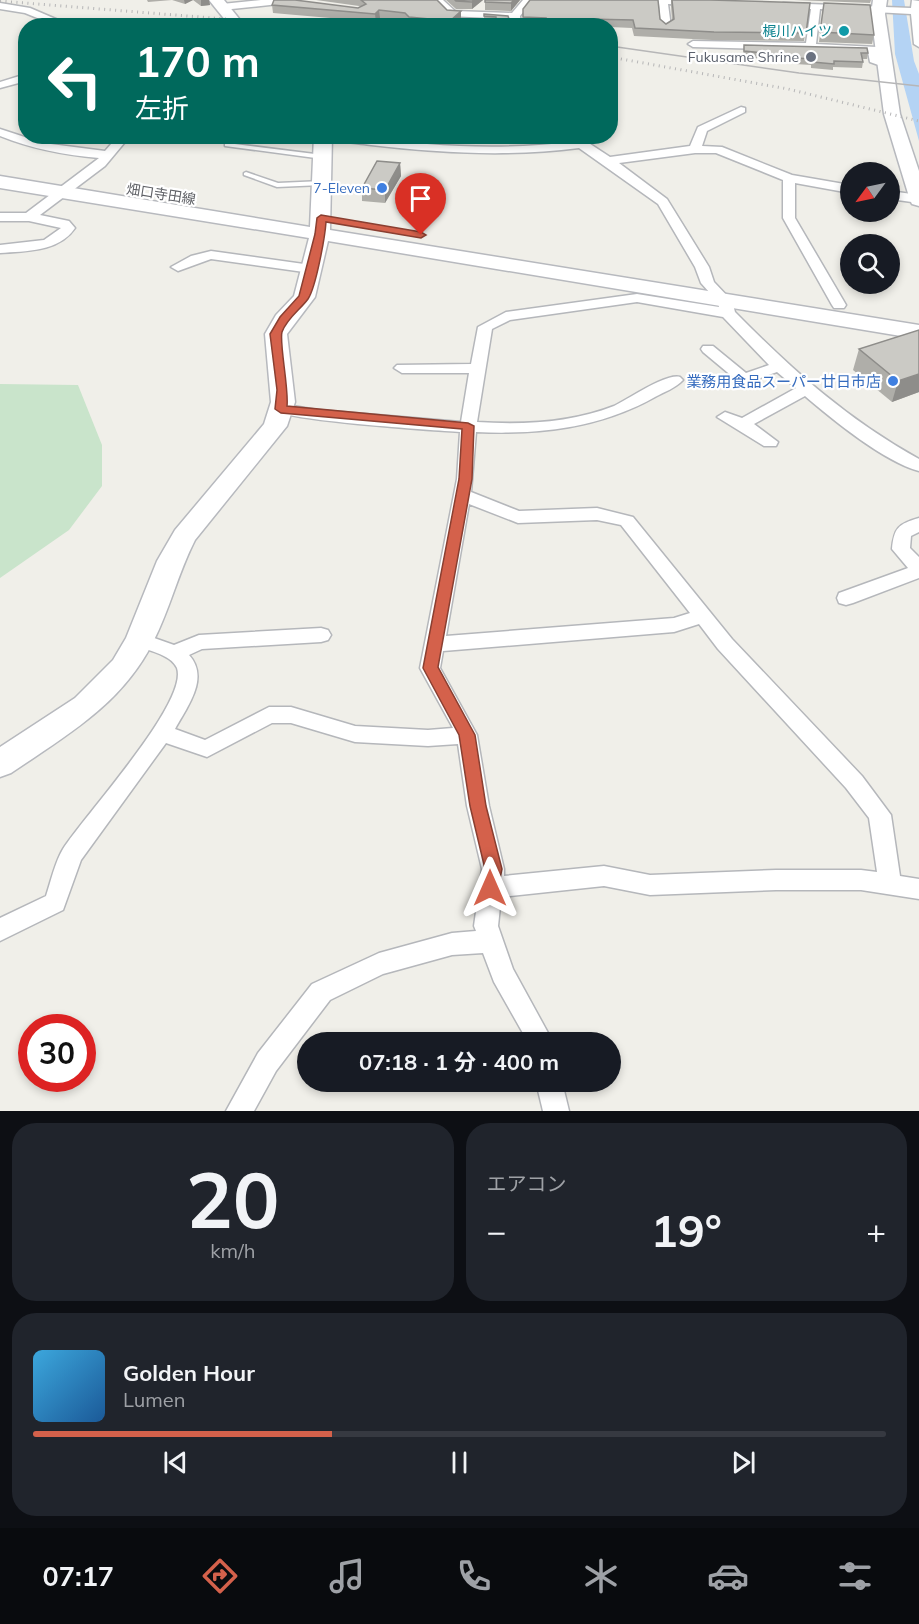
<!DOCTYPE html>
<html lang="ja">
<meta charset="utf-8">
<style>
body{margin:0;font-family:Mulish,"Noto Sans JP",sans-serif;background:#20242c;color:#f1f3f6;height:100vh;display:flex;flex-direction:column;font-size:22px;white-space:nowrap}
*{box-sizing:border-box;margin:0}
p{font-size:20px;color:#9ea1a6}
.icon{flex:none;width:33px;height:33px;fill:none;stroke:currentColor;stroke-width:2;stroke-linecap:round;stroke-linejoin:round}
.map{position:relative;height:1111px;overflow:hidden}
.side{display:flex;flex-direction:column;gap:12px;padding:12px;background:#0d0f14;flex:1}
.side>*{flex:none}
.guide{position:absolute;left:18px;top:18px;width:600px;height:126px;border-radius:24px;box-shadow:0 3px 9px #0003;background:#00695c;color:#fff;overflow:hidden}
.needle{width:39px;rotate:237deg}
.fabs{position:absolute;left:840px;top:162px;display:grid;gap:12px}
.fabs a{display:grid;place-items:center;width:60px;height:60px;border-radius:50%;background:#171b24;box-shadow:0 3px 9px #0003;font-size:30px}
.speed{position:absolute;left:18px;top:1014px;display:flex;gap:12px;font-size:30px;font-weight:700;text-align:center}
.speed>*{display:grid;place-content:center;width:78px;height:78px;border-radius:50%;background:#171b24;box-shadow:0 3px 9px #0003;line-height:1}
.speed .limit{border:9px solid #d22;background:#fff;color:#111}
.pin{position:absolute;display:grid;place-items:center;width:51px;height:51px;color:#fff;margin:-62px -26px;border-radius:50% 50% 50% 0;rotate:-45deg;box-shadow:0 0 6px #0007}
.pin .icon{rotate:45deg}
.me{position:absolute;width:66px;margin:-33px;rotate:0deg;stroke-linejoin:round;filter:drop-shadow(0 0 4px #0008)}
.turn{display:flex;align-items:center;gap:21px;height:126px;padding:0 18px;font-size:27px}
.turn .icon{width:78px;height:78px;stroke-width:2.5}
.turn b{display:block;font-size:42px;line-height:51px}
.big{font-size:45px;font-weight:700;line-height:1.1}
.side .card{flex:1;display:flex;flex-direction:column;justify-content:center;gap:9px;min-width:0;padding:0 21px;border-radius:24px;background:#20242c}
.side .dial{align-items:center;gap:0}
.dial b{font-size:78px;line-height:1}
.song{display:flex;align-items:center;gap:18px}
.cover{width:72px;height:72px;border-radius:9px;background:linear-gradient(135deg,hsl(200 70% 55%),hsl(210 70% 35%))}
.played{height:6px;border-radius:3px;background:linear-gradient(90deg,#d4614b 35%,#363941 35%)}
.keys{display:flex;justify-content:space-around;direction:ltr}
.heat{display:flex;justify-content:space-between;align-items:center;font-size:33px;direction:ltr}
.side .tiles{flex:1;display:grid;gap:12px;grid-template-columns:1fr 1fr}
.card:last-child{grid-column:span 2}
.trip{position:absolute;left:297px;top:1032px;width:324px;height:60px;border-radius:30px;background:#171b24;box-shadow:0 3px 9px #0003;font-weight:700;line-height:60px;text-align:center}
.menu{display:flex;height:96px;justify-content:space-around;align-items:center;background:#090b0e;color:#9ea1a6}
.menu .icon{width:42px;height:42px}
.menu .selected{color:#d4614b}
.menu b{font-size:27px;color:#f1f3f6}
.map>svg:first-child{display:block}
</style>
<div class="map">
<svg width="919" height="1111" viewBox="0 0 919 1111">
<rect width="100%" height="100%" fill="#f0efe9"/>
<!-- green -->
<path fill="#c9e4cb" d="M0,384L78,385L102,445V486L69,530L0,578Z"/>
<!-- water -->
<path fill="#b4d3f4" d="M892,0H904L914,61L919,74V141L895,54Z"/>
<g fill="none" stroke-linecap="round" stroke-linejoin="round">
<!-- lane casing -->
<g stroke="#b5b7bb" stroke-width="3">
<g id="lane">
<path d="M227,143L323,155L326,157L323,159L225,146V144Z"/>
<path d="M246,172L278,183L322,181L325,183L322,185L277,187L244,175V173Z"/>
</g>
</g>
<!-- street casing -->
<g stroke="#b5b7bb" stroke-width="3">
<g id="street">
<path d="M261,0H296L302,3L297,6L279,4L222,10L217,7L222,4Z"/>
<path d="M432,0H443L455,11L512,13L523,0H533L520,16L521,26H511L510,19L449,16Z"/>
<path d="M602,0H698L700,2L695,5L668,4L671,27L666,30L661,27L659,4L607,3Z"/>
<path d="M912,0L919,1V47L914,44L911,14L820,9L816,44L877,47L879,58L889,64L884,67L870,62L868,52L693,47L688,44L693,41L806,43L811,9L786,8L781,5L783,3L911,8Z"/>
<path d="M0,3L30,8L72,26H57L25,13L0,9Z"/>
<path d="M236,20L270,26L232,25V21Z"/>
<path d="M26,74V81L0,88V82Z"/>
<path d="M741,107L745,108V112L707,131L702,146L722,147L792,175L850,185V193L795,183V218L846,305L844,308H834L832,305L783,218V180L716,153H695L619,163L667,199L709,267L714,282L732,301L735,312C791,369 848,420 919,459V471C885,462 833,420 805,396L754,424L778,442L776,446H764L717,417L725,412L742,418L796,388L777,372L749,382H739L703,352L701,349L703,346H713L746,373L769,365L723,317L637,302L510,320L492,329L477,422C522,425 571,423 614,406C629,399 666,373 680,377L683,380C676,388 664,392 655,397C600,428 539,435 476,432L471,492L519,511L597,508L633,517L732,639L862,776L891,815L900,876L919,879V899L861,890H776L650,895L604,886L501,897L498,926L513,969L553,1042H528L494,982L483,953L452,955L383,974L330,1000L276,1071L254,1111H226L258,1053L312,984L379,953L452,933L476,931L474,926L482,869L467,806L458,744L428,746L355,742L291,723H272L207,757L166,743L81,860L63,910L0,941V918L46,896C51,881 55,862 63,849C84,816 189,702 177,668C171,654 146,650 133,645L130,640L133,635L140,633L174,645L199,635L321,628L328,630L331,635L328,640L321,642L202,649L189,655C210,678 187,707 175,729L205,740L269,707H291L355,726L428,730L453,728L420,668L457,479L460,432C434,430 283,421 273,409L281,404L317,410L461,422L469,373H402L394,368L397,365L471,364L478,327L506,312L637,294L719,307L718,302L701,283L695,267L658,204L579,148C509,157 440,153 371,145C359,143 340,143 331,136C363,136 395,141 427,144C475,148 523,148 570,142L564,136H578L610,157L690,146L698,127ZM469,504L518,523L597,520L621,525L690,613L674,618L446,636ZM699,624L718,649L846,788L869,818L877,872L861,870H776L650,875L604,866L504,876V869L489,806L477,735L440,668L443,651L674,632Z"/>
<path d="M0,129L43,143L105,151L118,136H130L105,166L40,215L69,221L75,228C59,252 26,251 0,253V245L44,240L61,228L29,221H0V213H26L99,158C65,155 32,149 0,136Z"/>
<path d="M890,191L919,195V203L890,199Z"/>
<path d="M211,251L311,265L318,269L311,273L211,259L178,271L171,267L191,256Z"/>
<path d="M919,518V532L911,536L910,548L919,557V578L853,603L846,605L839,603L837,598L839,593L908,568L892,549C894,528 898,524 919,518Z"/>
<path d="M536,1082H562L569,1111H543Z"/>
</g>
</g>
<!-- secondary casing -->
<g stroke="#b7b9be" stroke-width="3">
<g id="secondary">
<path d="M209,0H224L245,26H230Z"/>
<path d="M873,0H887L885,14L900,114L919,171V206L912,204L910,200L884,114L871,14Z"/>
<path d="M314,136H332L330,230L919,325V339L328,241L315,297L287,334L295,402L287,426L195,540C178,573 170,609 153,642C122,704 67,735 11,773L0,777V747L75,698L113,660L126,638L157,561L175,530L264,424L271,402L265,334L276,315L294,296L309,238L0,188V176L310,227Z"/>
</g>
</g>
<!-- lane -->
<use href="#lane" fill="#fff" fill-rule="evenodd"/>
<!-- street -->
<use href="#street" fill="#fff" fill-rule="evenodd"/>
<!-- secondary -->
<use href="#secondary" fill="#fff" fill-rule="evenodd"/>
<!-- tram -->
<g stroke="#b6b6b7" stroke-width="1.5">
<path d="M441,17L487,26"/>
<path d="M610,46L799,73L919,86"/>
</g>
<!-- rail -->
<g stroke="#b6b6b7" stroke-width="3" stroke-dasharray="1 4.5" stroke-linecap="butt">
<path d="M0,1L313,26"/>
<path d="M305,22L346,26"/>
<path d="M610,57L788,89L919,121"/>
</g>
</g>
<!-- wall -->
<g fill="#afaea9">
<path d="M147,0H209L210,5L201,6L193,0L185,4L172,0L148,2Z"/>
<path d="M316,0H437L447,10L461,19L453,26H419L409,25L405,21L380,18L376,22L273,13L272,5L358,8L361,7L359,6Z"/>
<path d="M446,0H483L472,9H456Z"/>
<path d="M485,0H520L511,11L485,10Z"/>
<path d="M671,0L810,3L804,41L712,40L634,36L632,28L610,27V26L523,25V9L660,19L666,24L672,20L671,6Z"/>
<path d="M794,0H871L870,3Z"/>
<path d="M824,3L874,35L872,44L819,42Z"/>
<path d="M484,14L509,19V25L496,24V22H484Z"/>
<path d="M744,45L868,53L867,59H862L863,62L862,68L833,67V70L811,68V65L795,64V62L743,57Z"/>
<path d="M400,163L401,176L385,203L362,201V188Z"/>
<path d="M919,330V392L892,402L853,370L859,349Z"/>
</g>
<!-- shaded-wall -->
<g fill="#8e8d8a">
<path d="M184,0H193L185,4Z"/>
<path d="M201,0H209L210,5L201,6Z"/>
<path d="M474,0H483L472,9V2Z"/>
<path d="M514,0H520L511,11V3Z"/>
<path d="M379,10L380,18L376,22L375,14Z"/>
<path d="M461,11V19L453,26H450V21Z"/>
<path d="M400,163L401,176L385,203V190Z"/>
<path d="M919,374V392L892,402L898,381Z"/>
</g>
<!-- building -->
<g fill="#cbcac5" stroke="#8e8d8a" stroke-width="1.5">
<path d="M274,0H295L358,8L366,4L361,0H437L447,10L461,11L450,21L409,17L405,13L379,10L375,14L272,5Z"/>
<path d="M455,0H474L472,2L456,1Z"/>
<path d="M485,0H514L511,3L485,2Z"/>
<path d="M530,0H658L660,19L666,24L674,19L672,0H710L810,3L806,33L714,32L635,28L633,20L587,19V26H564L545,23L546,18L523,17V9Z"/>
<path d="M824,3L870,5L874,35L820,32Z"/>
<path d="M484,14L508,16L509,19H496V17L484,16Z"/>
<path d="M744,45L867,48L868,53H861L863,62L834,61V64L812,62V59L796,58V56L744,51Z"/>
<path d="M377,161L400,163L385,190L362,188Z"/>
<path d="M919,330V374L898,381L859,349Z"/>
</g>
<!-- route -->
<path fill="#d4614b" stroke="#8a3f31" stroke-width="1.5" d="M321,215L421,232L426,235L421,238L326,222C325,237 316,287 308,299C300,310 287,318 282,332C279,342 289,389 287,406L468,423L474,426L472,479L438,667L475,735L486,806L502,869L497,893L490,895L484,893L482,888L485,869L470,806L459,735L423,668L459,479L462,429L281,413L275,409L277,390L270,334L280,317L299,296L315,234L317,218Z"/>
<!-- markers -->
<circle fill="#0f9aa8" stroke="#fff" stroke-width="2" cx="844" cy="31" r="6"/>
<circle fill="#6b7280" stroke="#fff" stroke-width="2" cx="811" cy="57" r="6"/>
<g fill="#3f7fe0" stroke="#fff" stroke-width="2">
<circle cx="382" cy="188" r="6"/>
<circle cx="893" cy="381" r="6"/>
</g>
<g text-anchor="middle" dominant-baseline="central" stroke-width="4.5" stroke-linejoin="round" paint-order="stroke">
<!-- far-culture labels -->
<g font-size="14" fill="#0d838f" stroke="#fff" text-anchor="end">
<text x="832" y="31">梶川ハイツ</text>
</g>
<!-- far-worship labels -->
<g font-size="14" fill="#5b616d" stroke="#fff" text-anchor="end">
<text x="799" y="57">Fukusame Shrine</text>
</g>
<!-- far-shop labels -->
<g font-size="14" fill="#366cbe" stroke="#fff" text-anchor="end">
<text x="370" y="188">7-Eleven</text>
</g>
<!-- far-street labels -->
<g font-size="14" fill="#606267" stroke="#fff">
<text transform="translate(161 194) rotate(9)">畑口寺田線</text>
</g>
<!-- shop labels -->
<g font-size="15" fill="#366cbe" stroke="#fff" text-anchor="end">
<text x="881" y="381">業務用食品スーパー廿日市店</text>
</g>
</g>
</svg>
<div class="fabs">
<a><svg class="needle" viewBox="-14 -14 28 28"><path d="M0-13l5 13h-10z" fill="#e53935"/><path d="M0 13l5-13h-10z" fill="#9ea1a6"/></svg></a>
<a><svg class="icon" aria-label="search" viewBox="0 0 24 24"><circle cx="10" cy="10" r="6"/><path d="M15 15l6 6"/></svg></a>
</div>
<div class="speed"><div class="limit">30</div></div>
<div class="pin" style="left:421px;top:235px;background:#d93025"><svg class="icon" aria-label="arrive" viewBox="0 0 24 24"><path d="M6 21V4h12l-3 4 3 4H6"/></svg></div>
<svg class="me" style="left:490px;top:888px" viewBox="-20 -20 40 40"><path d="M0-17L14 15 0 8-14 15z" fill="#d4614b" stroke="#fff" stroke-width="4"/></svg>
<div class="trip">07:18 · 1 分 · 400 m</div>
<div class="guide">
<div class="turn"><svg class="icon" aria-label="left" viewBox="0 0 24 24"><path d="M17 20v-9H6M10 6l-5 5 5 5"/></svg><div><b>170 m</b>左折</div></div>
</div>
</div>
<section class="side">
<div class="tiles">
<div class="card dial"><b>20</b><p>km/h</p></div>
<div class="card"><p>エアコン</p>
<div class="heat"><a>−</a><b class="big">19°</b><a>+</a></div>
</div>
<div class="card">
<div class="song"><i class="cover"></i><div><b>Golden Hour</b><p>Lumen</p></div></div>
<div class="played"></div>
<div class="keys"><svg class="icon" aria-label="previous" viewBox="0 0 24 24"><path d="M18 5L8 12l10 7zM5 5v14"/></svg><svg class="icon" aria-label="pause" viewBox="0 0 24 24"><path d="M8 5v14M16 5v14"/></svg><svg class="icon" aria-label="next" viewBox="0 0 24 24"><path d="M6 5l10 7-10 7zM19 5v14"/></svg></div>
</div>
</div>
</section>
<nav class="menu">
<b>07:17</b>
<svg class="icon selected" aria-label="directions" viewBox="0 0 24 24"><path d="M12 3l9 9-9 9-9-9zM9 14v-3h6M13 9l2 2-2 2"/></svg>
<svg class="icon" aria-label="music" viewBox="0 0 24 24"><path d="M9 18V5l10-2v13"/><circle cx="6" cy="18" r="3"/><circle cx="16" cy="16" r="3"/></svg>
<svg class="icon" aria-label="phone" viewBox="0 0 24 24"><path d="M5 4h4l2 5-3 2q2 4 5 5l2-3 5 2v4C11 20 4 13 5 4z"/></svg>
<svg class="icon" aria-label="climate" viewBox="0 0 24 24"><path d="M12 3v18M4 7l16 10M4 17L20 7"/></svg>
<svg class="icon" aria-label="car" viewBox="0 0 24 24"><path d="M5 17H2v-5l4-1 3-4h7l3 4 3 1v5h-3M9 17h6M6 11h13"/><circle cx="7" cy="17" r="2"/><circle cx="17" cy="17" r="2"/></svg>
<svg class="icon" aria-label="filters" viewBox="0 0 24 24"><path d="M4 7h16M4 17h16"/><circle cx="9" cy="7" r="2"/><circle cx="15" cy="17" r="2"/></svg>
</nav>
